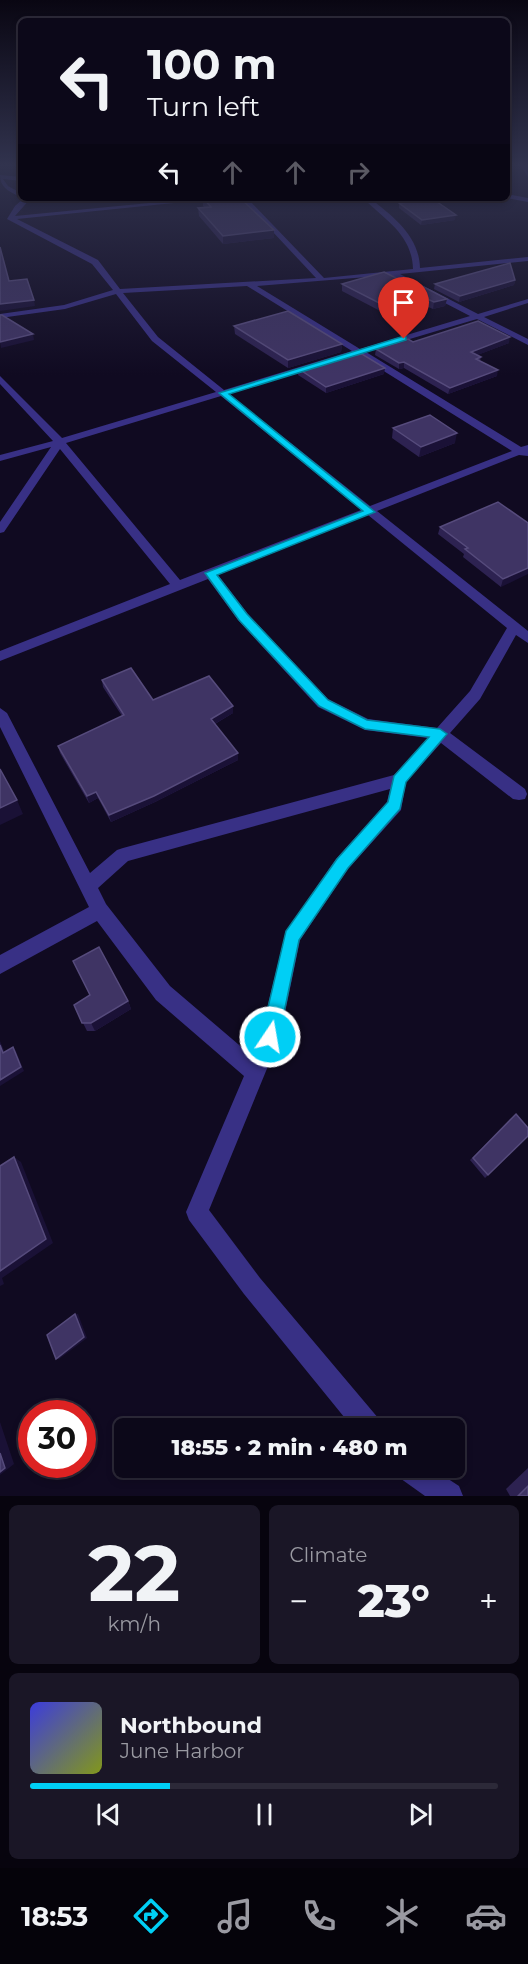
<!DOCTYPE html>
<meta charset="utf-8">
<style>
body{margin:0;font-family:Montserrat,sans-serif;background:#1a1626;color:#f1f3f6;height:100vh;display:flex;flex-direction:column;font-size:22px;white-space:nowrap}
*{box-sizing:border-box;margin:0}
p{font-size:20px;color:#9a9aa2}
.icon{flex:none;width:33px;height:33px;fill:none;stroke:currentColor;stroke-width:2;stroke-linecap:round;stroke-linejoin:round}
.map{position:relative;height:1496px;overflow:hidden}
.sheet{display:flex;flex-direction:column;gap:9px;padding:9px;background:#07040e;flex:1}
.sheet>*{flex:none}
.hud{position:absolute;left:18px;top:18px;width:492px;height:183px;border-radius:9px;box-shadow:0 3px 9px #0003,0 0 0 2px #2c2938;background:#0c0819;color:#f1f3f6;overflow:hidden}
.speed{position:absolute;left:18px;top:1400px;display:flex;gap:12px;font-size:30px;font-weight:700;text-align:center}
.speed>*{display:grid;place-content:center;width:78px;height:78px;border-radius:50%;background:#0c0819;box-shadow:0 3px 9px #0003,0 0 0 2px #2c2938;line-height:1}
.speed .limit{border:9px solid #d22;background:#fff;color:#111}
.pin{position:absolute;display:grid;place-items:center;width:51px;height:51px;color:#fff;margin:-62px -26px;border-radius:50% 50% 50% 0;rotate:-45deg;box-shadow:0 0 6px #0007}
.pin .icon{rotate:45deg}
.me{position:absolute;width:66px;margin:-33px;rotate:12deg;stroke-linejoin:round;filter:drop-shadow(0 0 4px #0008)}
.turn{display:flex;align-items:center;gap:21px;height:126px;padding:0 30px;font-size:27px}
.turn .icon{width:78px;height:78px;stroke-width:2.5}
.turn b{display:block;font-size:42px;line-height:51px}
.lanes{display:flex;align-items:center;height:57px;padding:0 30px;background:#0003;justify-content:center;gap:30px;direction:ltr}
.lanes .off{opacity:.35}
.big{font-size:45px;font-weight:800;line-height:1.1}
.sheet .widget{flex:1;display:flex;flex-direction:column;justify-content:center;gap:9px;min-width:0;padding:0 21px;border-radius:9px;background:#1a1626}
.sheet .dial{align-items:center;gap:0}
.dial b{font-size:78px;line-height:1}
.song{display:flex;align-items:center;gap:18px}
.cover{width:72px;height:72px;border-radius:9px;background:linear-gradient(135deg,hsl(240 70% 55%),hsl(70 70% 35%))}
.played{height:6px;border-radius:3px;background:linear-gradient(90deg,#00cff5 30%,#2c2938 30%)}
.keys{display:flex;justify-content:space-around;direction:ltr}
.heat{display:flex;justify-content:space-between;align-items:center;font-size:33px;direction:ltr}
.sheet .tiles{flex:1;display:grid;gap:9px;grid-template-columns:1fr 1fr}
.widget:last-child{grid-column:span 2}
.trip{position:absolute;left:114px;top:1418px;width:351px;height:60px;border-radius:9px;background:#0c0819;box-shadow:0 3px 9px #0003,0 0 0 2px #2c2938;font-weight:800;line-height:60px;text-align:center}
.menu{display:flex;height:96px;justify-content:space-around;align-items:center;background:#05030a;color:#9a9aa2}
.menu .icon{width:42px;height:42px}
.menu .current{color:#00cff5}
.menu b{font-size:27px;color:#f1f3f6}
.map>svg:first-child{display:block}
</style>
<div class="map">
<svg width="528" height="1496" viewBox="0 0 528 1496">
<rect width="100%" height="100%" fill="#100a21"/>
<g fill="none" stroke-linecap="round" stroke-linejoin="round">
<!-- minor -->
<g fill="#383085" fill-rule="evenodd">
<path d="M521,166H527L528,177Z"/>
<path d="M0,175L21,177V181L3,179L8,186L21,193V197C10,192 0,188 0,175Z"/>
<path d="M507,194L528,198V202L507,198Z"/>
<path d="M24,198H31L15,216L201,198H223L17,219L98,260L120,289L316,278L241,198H247L324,278L413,269C412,234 385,220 363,198H370C393,217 419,235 420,268L528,257V261L400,274L478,314L528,299V303L484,317L528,339V345L477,319L366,352L521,447L528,445V456L519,455L377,511L528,631V643L516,635L480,699L450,733L525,789L527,794L525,799L519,800L513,799L441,743L406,782L401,810L348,869L300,940L280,1037L209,1210L260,1278L379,1419L383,1428H353L244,1294L189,1220L186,1212L244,1076L156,1000L97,921L0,974V955L89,907L0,727V708L7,713L90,873L117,850L123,848L394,775L428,738L365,730L318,707L238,620L208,579L0,661V651L170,584L60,449L4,532L0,533V522L51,447L0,461V455L53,441L0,384V376L62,438L216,392L152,341L116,294L65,309L0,318V314L64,305L113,290L92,264L7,219L15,206ZM391,275L470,316L360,349L257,286ZM247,286L352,351L224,390L158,337L123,293ZM358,355L512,451L370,506L229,394ZM221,396L361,510L180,580L66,443ZM368,515L507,628L470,691L437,728L368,719L328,699L248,614L218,575ZM390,789L387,802L336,859L286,931L260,1037L252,1056L170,986L106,904L98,888L128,861Z"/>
<path d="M393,1467H430L459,1486L463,1496H425L397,1476Z"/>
</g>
</g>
<!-- wall -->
<g fill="#2d2251">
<path d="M203,198L274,238L223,244L199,216L198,208H205L203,206Z"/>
<path d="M399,203L455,220L421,225L399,208Z"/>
<path d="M515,280L514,285L459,302L434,289L435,284Z"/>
<path d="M342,284L416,288L447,299L445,306L433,309L424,305L384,313L342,291Z"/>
<path d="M234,326L342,344L341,352L288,368L235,334Z"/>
<path d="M413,342L509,343L477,355L481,357L480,361L497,376L448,394L404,368L399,369L375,355L376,349Z"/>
<path d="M357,355L384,374L326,393L298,375L299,369Z"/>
<path d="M393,428L455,443L419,457L392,438Z"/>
<path d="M528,523L501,587L463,557L464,554L438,534L440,527Z"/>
<path d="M102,680L153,700L233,706V713L215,724L238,760L155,802L111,822L98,798L89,803L60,753L58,746L122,716L103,687Z"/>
<path d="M128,1001L131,1009L95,1031H87L74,1005Z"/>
<path d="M516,1114L488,1175L485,1178L470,1160Z"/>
<path d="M528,1468V1496H510L506,1489Z"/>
</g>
<!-- shaded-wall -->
<g fill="#1a1136">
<path d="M456,215L455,220L421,225L422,220Z"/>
<path d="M274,230V238L223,244V236Z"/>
<path d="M515,280L514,285L459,302L460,296Z"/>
<path d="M425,298L424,305L384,313L385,306Z"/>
<path d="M447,299L445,306L433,309L434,302Z"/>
<path d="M34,300L35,306L0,311V304Z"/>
<path d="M33,334L34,340L1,348L0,342Z"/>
<path d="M510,337L509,343L470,358L471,352Z"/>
<path d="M342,344L341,352L288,368V360Z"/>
<path d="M404,362V368L399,369V363Z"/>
<path d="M385,368L384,374L326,393V387Z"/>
<path d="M498,370L497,376L448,394L450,388Z"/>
<path d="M457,433L455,443L419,457L421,447Z"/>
<path d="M528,568V574L501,587L503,579Z"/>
<path d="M233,706V713L211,726V719Z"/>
<path d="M238,753V760L155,802L111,822L109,815Z"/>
<path d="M96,792L98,798L89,803L87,796Z"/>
<path d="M17,800L23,814L0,825V808Z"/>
<path d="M128,1001L131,1009L95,1031L91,1023Z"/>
<path d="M0,1041L7,1057L3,1053L0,1045Z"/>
<path d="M13,1047L16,1051L24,1071L0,1086V1080Z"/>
<path d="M14,1157L21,1162L53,1243L2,1278L4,1284L0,1286V1271Z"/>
<path d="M75,1314H78L87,1338L59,1359H56Z"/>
<path d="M0,1422L14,1464L0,1475Z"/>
</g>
<!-- building -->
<g fill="#3f3464" stroke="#564b7c" stroke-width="1.5">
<path d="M203,198H240L274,230L223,236L198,208L211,207Z"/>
<path d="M433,199L456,215L422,220L399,203Z"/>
<path d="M0,247L9,281L27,279L34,300L0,304Z"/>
<path d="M510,263L515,280L460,296L435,284Z"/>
<path d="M384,272L416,288L422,286L447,299L434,302L425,298L385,306L342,284Z"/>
<path d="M288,311L342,344L288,360L234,326Z"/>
<path d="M0,315H2L33,334L0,342Z"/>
<path d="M478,321L510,337L471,352L481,357L476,359L498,370L450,388L404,362L399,363L376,349L408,339L413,342Z"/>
<path d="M353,353L357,355L362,354L385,368L326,387L299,369Z"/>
<path d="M430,415L457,433L421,447L393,428Z"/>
<path d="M498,502L528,523V568L503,579L465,549L468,548L440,527Z"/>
<path d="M131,668L153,700L209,676L233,706L211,719L238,753L154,796L109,815L96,792L87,796L58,746L124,715L102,680Z"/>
<path d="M0,769L17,800L0,808Z"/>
<path d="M99,947L128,1001L91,1023H82L74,1005L90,995L73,961Z"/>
<path d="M0,1045L3,1053L13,1047L21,1067L0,1080Z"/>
<path d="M516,1114L528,1128V1136L488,1175L473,1158Z"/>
<path d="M14,1157L46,1239L0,1271V1166Z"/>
<path d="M75,1314L84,1337L56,1359L47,1335Z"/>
<path d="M0,1453L5,1468L0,1472Z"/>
<path d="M528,1486V1496H518Z"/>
</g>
<!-- sky -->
<linearGradient id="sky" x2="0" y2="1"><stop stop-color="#090612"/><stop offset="0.44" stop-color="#31334e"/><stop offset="1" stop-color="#31334e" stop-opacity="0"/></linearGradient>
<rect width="528" height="375" fill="url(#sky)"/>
<!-- route -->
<path fill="#00cff5" stroke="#00879f" stroke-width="1.5" d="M404,336L406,337V340L229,394L375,512L217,575L247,614L328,700L367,720L440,729L447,734L406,782L400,809L348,868L299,940L279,1037L277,1043L270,1046L264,1043L261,1037L286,931L337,859L388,802L394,776L429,737L365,729L319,706L239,620L205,573L363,511L219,393Z"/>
</svg>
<div class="speed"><div class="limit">30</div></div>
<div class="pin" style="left:404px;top:339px;background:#d93025"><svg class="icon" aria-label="arrive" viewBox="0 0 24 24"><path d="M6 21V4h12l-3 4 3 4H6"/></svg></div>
<svg class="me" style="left:270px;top:1037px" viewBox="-20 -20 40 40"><circle r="17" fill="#00cff5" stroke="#fff" stroke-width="3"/><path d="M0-11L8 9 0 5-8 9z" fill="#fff"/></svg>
<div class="trip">18:55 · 2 min · 480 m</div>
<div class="hud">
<div class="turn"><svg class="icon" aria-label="left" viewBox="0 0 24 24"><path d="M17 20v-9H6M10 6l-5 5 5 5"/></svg><div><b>100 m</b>Turn left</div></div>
<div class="lanes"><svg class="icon" aria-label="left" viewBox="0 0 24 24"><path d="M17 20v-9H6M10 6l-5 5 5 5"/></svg><svg class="icon off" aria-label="ahead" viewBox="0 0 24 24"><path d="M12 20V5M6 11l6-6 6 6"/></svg><svg class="icon off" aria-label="ahead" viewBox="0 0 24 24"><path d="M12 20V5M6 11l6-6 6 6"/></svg><svg class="icon off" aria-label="right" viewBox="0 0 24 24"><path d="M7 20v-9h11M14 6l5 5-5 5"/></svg></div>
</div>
</div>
<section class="sheet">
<div class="tiles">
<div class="widget dial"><b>22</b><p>km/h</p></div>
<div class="widget"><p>Climate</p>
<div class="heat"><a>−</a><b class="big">23°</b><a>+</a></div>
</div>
<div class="widget">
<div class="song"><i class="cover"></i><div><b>Northbound</b><p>June Harbor</p></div></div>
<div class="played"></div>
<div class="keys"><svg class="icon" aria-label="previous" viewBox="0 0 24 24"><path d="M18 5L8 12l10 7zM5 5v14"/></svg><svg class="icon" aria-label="pause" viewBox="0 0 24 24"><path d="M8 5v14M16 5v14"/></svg><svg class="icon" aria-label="next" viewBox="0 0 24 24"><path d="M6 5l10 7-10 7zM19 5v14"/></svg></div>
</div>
</div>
</section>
<nav class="menu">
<b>18:53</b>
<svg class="icon current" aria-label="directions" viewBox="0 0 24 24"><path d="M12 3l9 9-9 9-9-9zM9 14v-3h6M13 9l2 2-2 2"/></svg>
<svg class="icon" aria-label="music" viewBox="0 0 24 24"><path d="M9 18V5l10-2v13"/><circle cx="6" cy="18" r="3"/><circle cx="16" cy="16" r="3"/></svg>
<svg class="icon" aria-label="phone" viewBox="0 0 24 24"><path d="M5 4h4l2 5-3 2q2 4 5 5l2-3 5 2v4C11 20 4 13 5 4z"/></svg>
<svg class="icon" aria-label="climate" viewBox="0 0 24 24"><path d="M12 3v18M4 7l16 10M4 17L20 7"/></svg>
<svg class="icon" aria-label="car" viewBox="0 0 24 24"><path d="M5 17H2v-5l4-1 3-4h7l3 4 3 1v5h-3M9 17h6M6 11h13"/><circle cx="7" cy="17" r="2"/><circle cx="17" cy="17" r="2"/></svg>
</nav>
